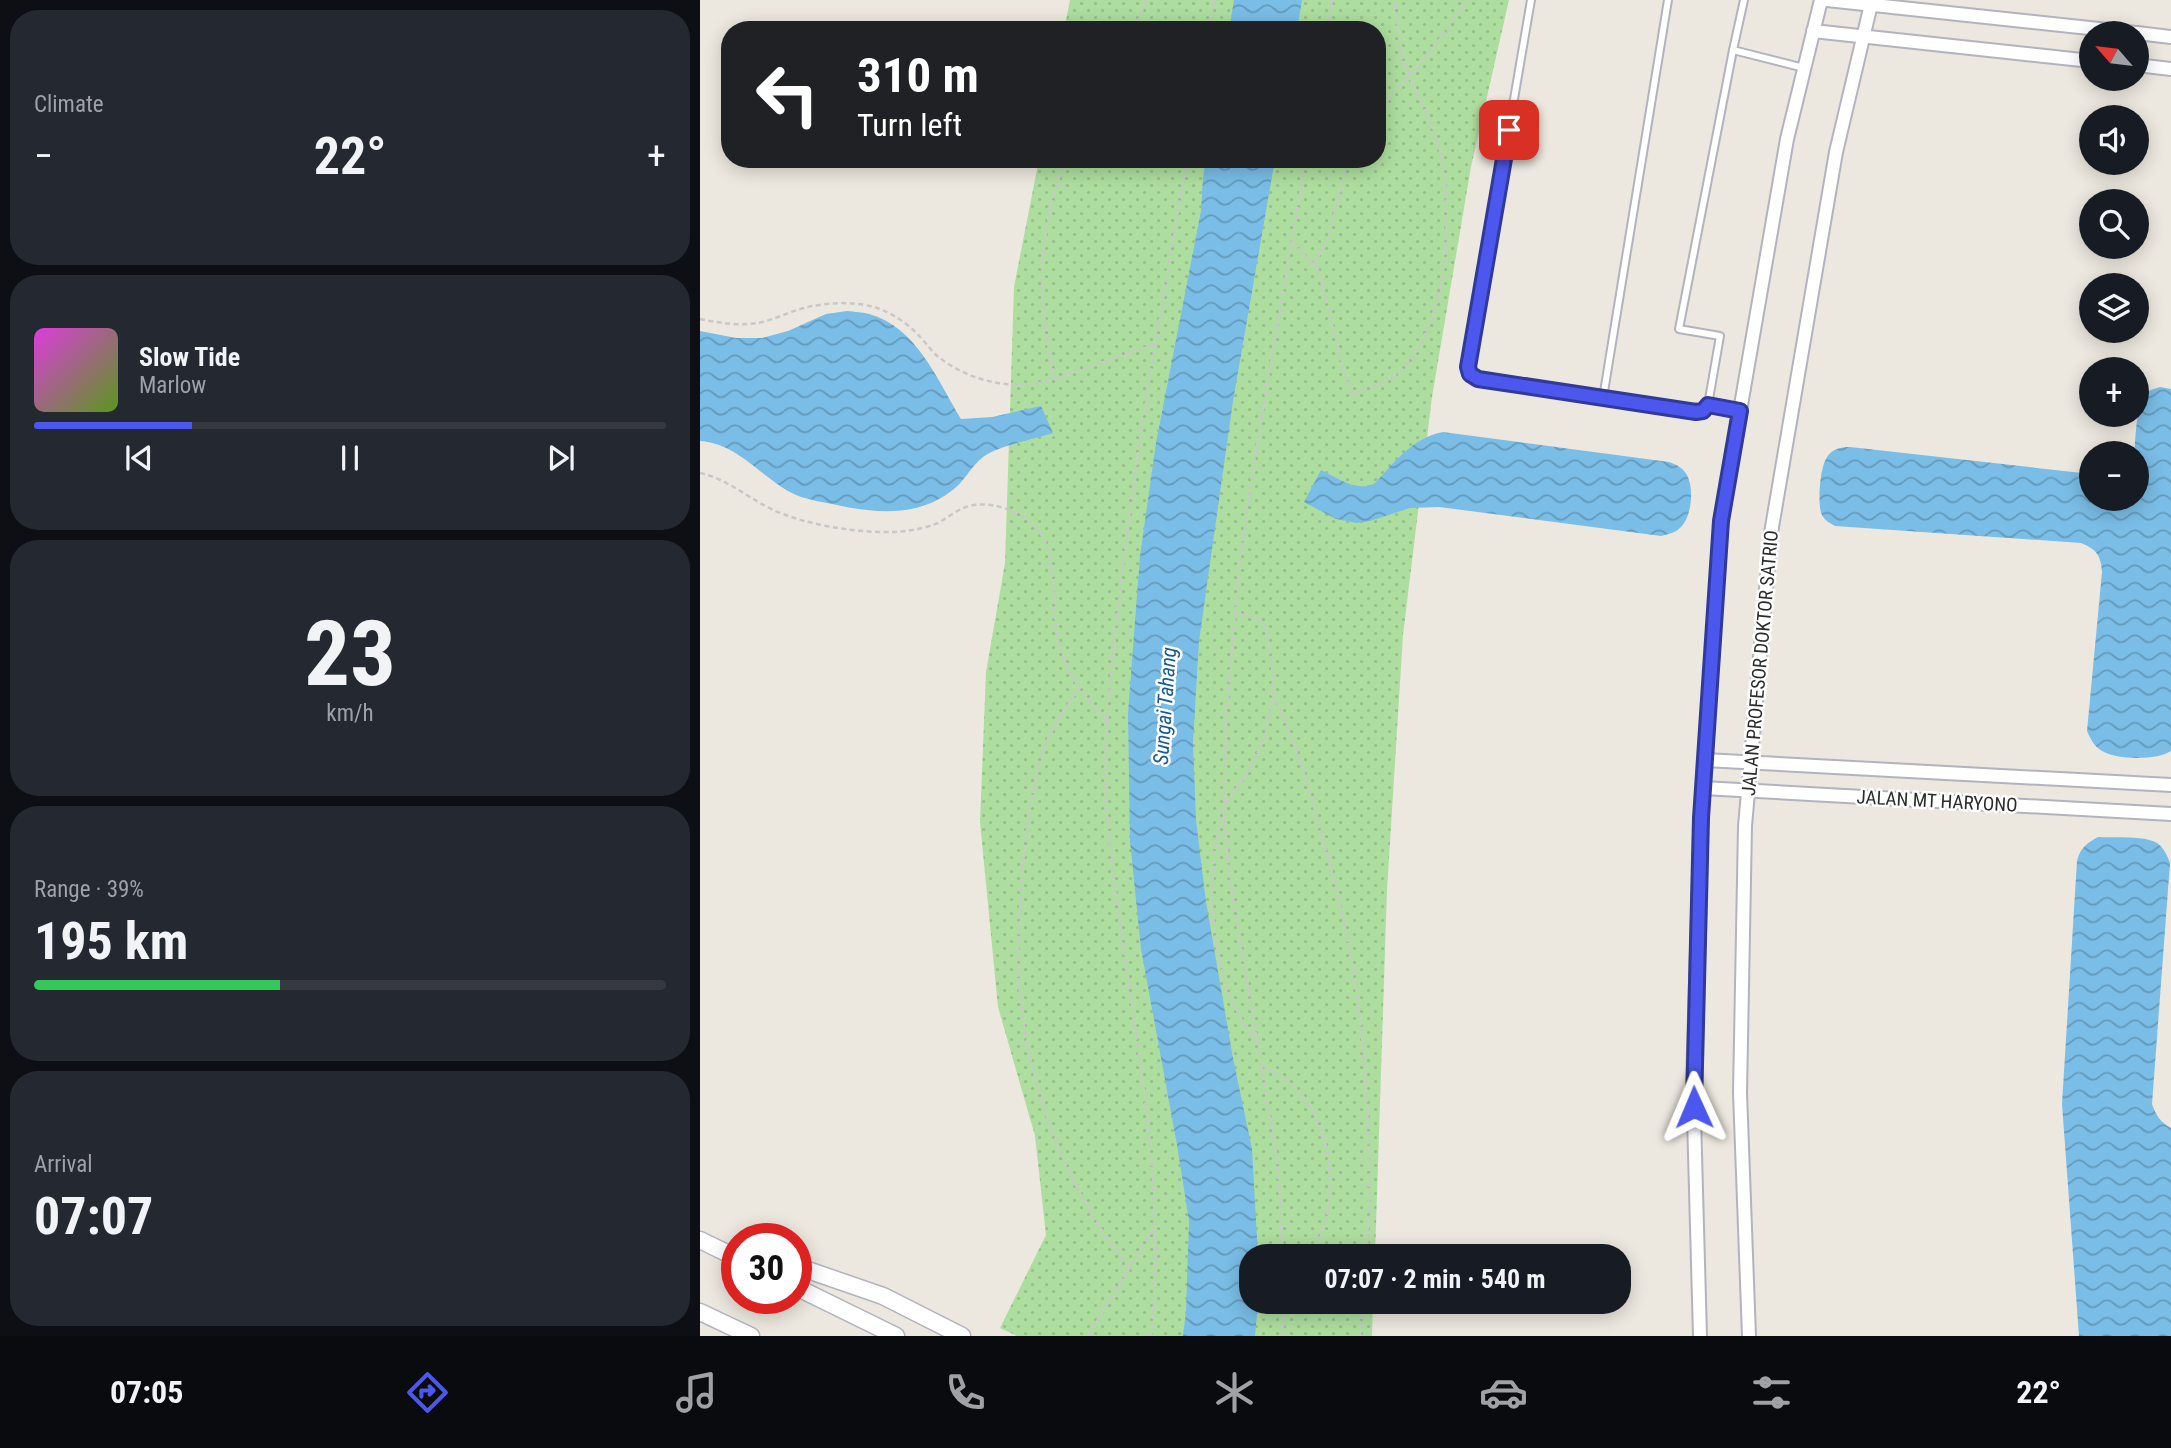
<!DOCTYPE html>
<meta charset="utf-8">
<style>
body{margin:0;font-family:"Roboto Condensed",sans-serif;background:#242831;color:#f1f3f6;height:100vh;display:flex;flex-direction:column;font-size:26px;white-space:nowrap}
*{box-sizing:border-box;margin:0}
p{font-size:23px;color:#9ea1a6}
.icon{flex:none;width:38px;height:38px;fill:none;stroke:currentColor;stroke-width:2;stroke-linecap:round;stroke-linejoin:round}
.map{position:relative;flex:1;overflow:hidden}
.drawer{display:flex;flex-direction:column;gap:10px;padding:10px;background:#0d0f14;width:700px}
.drawer>*{flex:none}
.top-card{position:absolute;left:21px;top:21px;width:665px;height:147px;border-radius:28px;box-shadow:0 4px 18px #0003;background:#202124;color:#fff;overflow:hidden}
.needle{width:46px;rotate:298deg}
.buttons{position:absolute;left:1379px;top:21px;display:grid;gap:14px}
.buttons a{display:grid;place-items:center;width:70px;height:70px;border-radius:50%;background:#171b24;box-shadow:0 4px 18px #0003;font-size:35px}
.speed{position:absolute;left:21px;top:1223px;display:flex;gap:14px;font-size:35px;font-weight:700;text-align:center}
.speed>*{display:grid;place-content:center;width:91px;height:91px;border-radius:50%;background:#171b24;box-shadow:0 4px 18px #0003;line-height:1}
.speed .limit{border:10px solid #d22;background:#fff;color:#111}
.pin{position:absolute;display:grid;place-items:center;width:60px;height:60px;color:#fff;margin:-30px;border-radius:14px;box-shadow:0 4px 10px #0006}
.me{position:absolute;width:77px;margin:-38px;rotate:359deg;stroke-linejoin:round;filter:drop-shadow(0 0 5px #0008)}
.turn{display:flex;align-items:center;gap:24px;height:147px;padding:0 21px;font-size:32px}
.turn .icon{width:91px;height:91px;stroke-width:2.5}
.turn b{display:block;font-size:49px;line-height:60px}
.big{font-size:52px;font-weight:700;line-height:1.1}
.drawer .tile{flex:1;display:flex;flex-direction:column;justify-content:center;gap:10px;min-width:0;padding:0 24px;border-radius:28px;background:#242831}
.drawer .dial{align-items:center;gap:0}
.dial b{font-size:91px;line-height:1}
.song{display:flex;align-items:center;gap:21px}
.cover{width:84px;height:84px;border-radius:10px;background:linear-gradient(135deg,hsl(300 70% 55%),hsl(90 70% 35%))}
.played{height:7px;border-radius:4px;background:linear-gradient(90deg,#4b57ed 25%,#363941 25%)}
.keys{display:flex;justify-content:space-around;direction:ltr}
.heat{display:flex;justify-content:space-between;align-items:center;font-size:38px;direction:ltr}
.charge{height:10px;border-radius:5px;background:linear-gradient(90deg,#34c759 39%,#363941 0)}
.trip{position:absolute;left:539px;top:1244px;width:392px;height:70px;border-radius:28px;background:#171b24;box-shadow:0 4px 18px #0003;font-weight:700;line-height:70px;text-align:center}
.dock{display:flex;height:112px;justify-content:space-around;align-items:center;background:#090b0e;color:#9ea1a6}
.dock .icon{width:49px;height:49px}
.dock .current{color:#4b57ed}
.dock b{font-size:32px;color:#f1f3f6}
main{display:flex;flex:1;min-height:0}
.map>svg:first-child{display:block}
</style>
<main>
<section class="drawer">
<div class="tile"><p>Climate</p>
<div class="heat"><a>−</a><b class="big">22°</b><a>+</a></div>
</div>
<div class="tile">
<div class="song"><i class="cover"></i><div><b>Slow Tide</b><p>Marlow</p></div></div>
<div class="played"></div>
<div class="keys"><svg class="icon" aria-label="previous" viewBox="0 0 24 24"><path d="M18 5L8 12l10 7zM5 5v14"/></svg><svg class="icon" aria-label="pause" viewBox="0 0 24 24"><path d="M8 5v14M16 5v14"/></svg><svg class="icon" aria-label="next" viewBox="0 0 24 24"><path d="M6 5l10 7-10 7zM19 5v14"/></svg></div>
</div>
<div class="tile dial"><b>23</b><p>km/h</p></div>
<div class="tile"><p>Range · 39%</p><b class="big">195 km</b><div class="charge"></div></div>
<div class="tile"><p>Arrival</p><b class="big">07:07</b></div>
</section>
<div class="map">
<svg width="1471" height="1336" viewBox="0 0 1471 1336">
<defs>
<pattern id="park-dots" width="8" height="8" patternUnits="userSpaceOnUse" patternTransform="scale(1.75)"><rect width="8" height="8" fill="#aede9f"/><path d="M2 2h.1M6 6h.1" fill="none" stroke="#96bf89" stroke-width="1.8" stroke-linecap="round"/></pattern>
<pattern id="water-waves" width="16" height="10" patternUnits="userSpaceOnUse" patternTransform="scale(1.75)"><rect width="16" height="10" fill="#7abde6"/><path d="M0 5q4-4 8 0t8 0" fill="none" stroke="#649abb"/></pattern>
</defs>
<rect width="100%" height="100%" fill="#ece8df"/>
<!-- park -->
<path fill="url(#park-dots)" d="M370,0H809L771,167L732,397L703,635L687,890L675,1256H551V1302H673L672,1336H317L300,1328L346,1235L335,1136L298,1007L280,822L286,672L305,563L314,287L339,159H677V30H364Z"/>
<!-- water -->
<g fill="url(#water-waves)">
<path d="M534,0H602L597,30H529Z"/>
<path d="M506,159H575L533,401L499,641L493,743L496,820L506,902L533,1058L552,1149L558,1256H551V1302H558L555,1336H483L486,1311L489,1221L477,1145L441,949L430,841L428,713L440,556L456,443L501,211L503,178Z"/>
<path d="M147,311C154,312 162,312 169,314C216,326 238,381 261,419L292,417L341,406L353,433C335,439 297,446 283,457C270,467 264,483 250,492C215,518 172,513 132,504C122,502 111,500 101,497C64,483 42,444 0,441V331L36,338H62L88,331L126,314Z"/>
<path d="M1460,387L1471,389V751C1458,760 1419,760 1404,752C1395,748 1391,740 1387,731L1402,572C1401,555 1396,549 1381,543L1135,526C1130,523 1125,521 1122,515C1117,506 1120,468 1126,459C1131,449 1140,447 1150,447L1391,474V499H1437V453H1434C1436,439 1436,406 1444,395C1448,390 1454,389 1460,387Z"/>
<path d="M743,432L969,462C977,465 982,467 987,475C994,488 992,516 981,527C975,533 969,534 961,536L739,507L710,508L670,521L657,523L636,519L604,502L621,470C638,478 657,493 675,483C696,461 712,438 743,432Z"/>
<path d="M1398,837C1413,838 1444,835 1457,843C1464,848 1467,855 1470,863L1452,1104C1456,1115 1460,1122 1471,1128V1336H1379L1362,1104L1377,861C1380,848 1387,843 1398,837Z"/>
</g>
<g fill="none" stroke-linecap="round" stroke-linejoin="round">
<!-- lane casing -->
<g stroke="#b2b3be" stroke-width="10">
<g id="lane">
<path d="M831,0L768,367L770,374L778,379L996,412L1003,411L1008,405L1020,336L979,329L1033,50L1044,0"/>
<path d="M1033,50L1104,68"/>
<path d="M903,398L968,0"/>
<path d="M1008,405L1040,411"/>
</g>
</g>
<!-- street casing -->
<g stroke="#b2b3be" stroke-width="16">
<g id="street">
<path d="M1127,0L1436,33"/>
<path d="M1113,31L1391,61"/>
<path d="M1437,33L1471,37"/>
<path d="M1437,65L1471,69"/>
<path d="M1005,760L1471,785"/>
<path d="M1003,788L1471,814"/>
<path d="M1000,1336L993,1081L1001,818L1021,521L1087,139L1121,0"/>
<path d="M1049,1336L1040,1093L1045,826L1071,533L1136,152L1172,0"/>
</g>
</g>
<!-- secondary casing -->
<g stroke="#b2b3be" stroke-width="19">
<g id="secondary">
<path d="M0,1240L37,1258"/>
<path d="M96,1266L183,1296L262,1336"/>
<path d="M96,1287L196,1336"/>
<path d="M0,1312L51,1336"/>
</g>
</g>
<!-- path -->
<g stroke="#c8c8c8" stroke-width="2.5" stroke-dasharray="5 3.5" stroke-linecap="butt">
<path d="M434,30L447,0"/>
<path d="M509,30L514,0"/>
<path d="M627,30L632,0"/>
<path d="M677,114C691,94 709,78 724,59C740,40 754,20 767,0"/>
<path d="M365,159C337,243 336,293 355,379L455,344"/>
<path d="M646,167L650,159"/>
<path d="M592,242L618,269L645,375L652,395C671,387 694,380 707,364C749,313 754,208 739,147C732,121 718,98 708,73C699,50 697,25 695,0"/>
<path d="M614,264L628,239L646,167L645,159"/>
<path d="M0,319C19,323 39,326 58,323C74,320 88,312 104,308C127,302 155,301 177,308C194,314 210,325 221,338C226,343 230,349 235,354C266,381 316,393 355,379"/>
<path d="M0,473C27,479 47,497 71,509C103,524 150,532 185,532C203,532 221,530 238,523C247,518 255,511 266,507C289,499 323,511 338,530C358,555 351,604 357,634C360,654 369,671 379,688"/>
<path d="M574,693C585,723 598,752 607,783C630,860 653,947 661,1027C669,1103 670,1180 667,1256"/>
<path d="M407,722L379,688C369,704 357,720 349,737C332,773 325,839 322,878C320,905 318,931 318,958C319,1048 352,1154 401,1229C409,1243 420,1255 429,1268"/>
<path d="M525,803C564,757 581,707 569,647C567,637 567,624 557,618C551,615 542,615 535,614"/>
<path d="M523,809C504,879 508,983 556,1040"/>
<path d="M563,1066C570,1070 579,1074 586,1079C625,1110 638,1172 626,1218C623,1231 618,1247 608,1256"/>
<path d="M583,1256L578,1164L529,875L524,805L526,719L539,568L554,462L606,159"/>
<path d="M388,1336L454,1228"/>
<path d="M451,1336C465,1210 443,1081 425,957C417,900 407,842 406,785C405,723 412,662 419,601C435,452 462,306 487,159"/>
<path d="M583,1336L584,1302"/>
<path d="M660,1336L663,1302"/>
</g>
<!-- lane -->
<use href="#lane" stroke="#fff" stroke-width="6"/>
<!-- street -->
<use href="#street" stroke="#fff" stroke-width="12"/>
<!-- secondary -->
<use href="#secondary" stroke="#fff" stroke-width="16"/>
</g>
<g fill="none" stroke-linecap="round" stroke-linejoin="round">
<!-- route casing -->
<g stroke="#31399a" stroke-width="18">
<path id="route" d="M809,130L768,367L770,374L778,379L996,412L1003,411L1008,405L1040,411L1021,521L1001,818L994,1107"/>
</g>
<!-- route -->
<use href="#route" stroke="#4b57ed" stroke-width="12"/>
</g>
<g text-anchor="middle" dominant-baseline="central" stroke-width="5" stroke-linejoin="round" paint-order="stroke">
<!-- street labels -->
<g font-size="19" fill="#2b2b2b" stroke="#fff">
<text transform="translate(1060 663) rotate(-85)">JALAN PROFESOR DOKTOR SATRIO</text>
<text transform="translate(1237 801) rotate(3)">JALAN MT HARYONO</text>
</g>
<!-- water labels -->
<g font-size="21" font-style="italic" fill="#175b94" stroke="#fff">
<text transform="translate(465 706) rotate(-86)">Sungai Tahang</text>
</g>
</g>
</svg>
<div class="buttons">
<a><svg class="needle" viewBox="-14 -14 28 28"><path d="M0-13l5 13h-10z" fill="#e53935"/><path d="M0 13l5-13h-10z" fill="#9ea1a6"/></svg></a>
<a><svg class="icon" aria-label="sound" viewBox="0 0 24 24"><path d="M4 9h4l5-4v14l-5-4H4zM17 9q2 3 0 6"/></svg></a>
<a><svg class="icon" aria-label="search" viewBox="0 0 24 24"><circle cx="10" cy="10" r="6"/><path d="M15 15l6 6"/></svg></a>
<a><svg class="icon" aria-label="layers" viewBox="0 0 24 24"><path d="M12 4l9 5-9 5-9-5zM3 14l9 5 9-5"/></svg></a>
<a>+</a>
<a>−</a>
</div>
<div class="speed"><div class="limit">30</div></div>
<div class="pin" style="left:809px;top:130px;background:#d93025"><svg class="icon" aria-label="arrive" viewBox="0 0 24 24"><path d="M6 21V4h12l-3 4 3 4H6"/></svg></div>
<svg class="me" style="left:994px;top:1107px" viewBox="-20 -20 40 40"><path d="M0-17L14 15 0 8-14 15z" fill="#4b57ed" stroke="#fff" stroke-width="4"/></svg>
<div class="trip">07:07 · 2 min · 540 m</div>
<div class="top-card">
<div class="turn"><svg class="icon" aria-label="left" viewBox="0 0 24 24"><path d="M17 20v-9H6M10 6l-5 5 5 5"/></svg><div><b>310 m</b>Turn left</div></div>
</div>
</div>
</main>
<nav class="dock">
<b>07:05</b>
<svg class="icon current" aria-label="directions" viewBox="0 0 24 24"><path d="M12 3l9 9-9 9-9-9zM9 14v-3h6M13 9l2 2-2 2"/></svg>
<svg class="icon" aria-label="music" viewBox="0 0 24 24"><path d="M9 18V5l10-2v13"/><circle cx="6" cy="18" r="3"/><circle cx="16" cy="16" r="3"/></svg>
<svg class="icon" aria-label="phone" viewBox="0 0 24 24"><path d="M5 4h4l2 5-3 2q2 4 5 5l2-3 5 2v4C11 20 4 13 5 4z"/></svg>
<svg class="icon" aria-label="climate" viewBox="0 0 24 24"><path d="M12 3v18M4 7l16 10M4 17L20 7"/></svg>
<svg class="icon" aria-label="car" viewBox="0 0 24 24"><path d="M5 17H2v-5l4-1 3-4h7l3 4 3 1v5h-3M9 17h6M6 11h13"/><circle cx="7" cy="17" r="2"/><circle cx="17" cy="17" r="2"/></svg>
<svg class="icon" aria-label="filters" viewBox="0 0 24 24"><path d="M4 7h16M4 17h16"/><circle cx="9" cy="7" r="2"/><circle cx="15" cy="17" r="2"/></svg>
<b>22°</b>
</nav>
